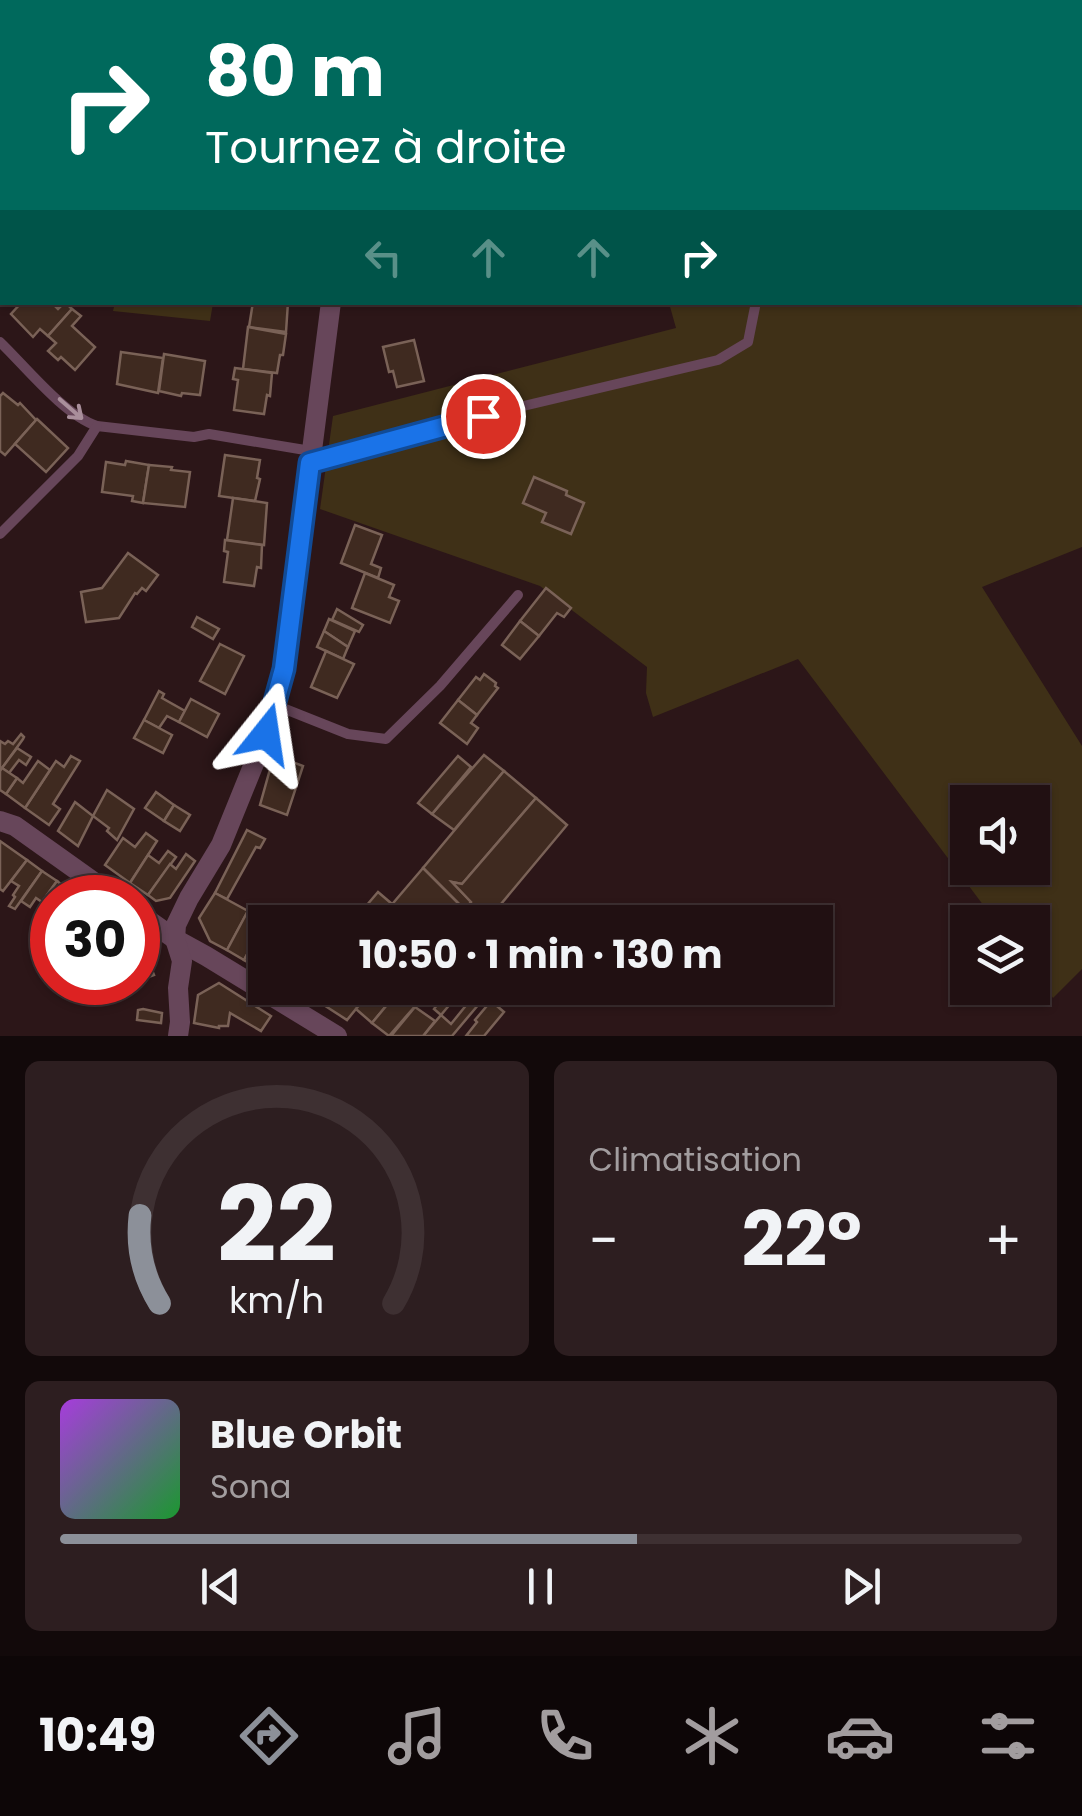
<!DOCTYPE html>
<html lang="fr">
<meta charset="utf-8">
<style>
body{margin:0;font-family:Poppins,sans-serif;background:#2d1e20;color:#f1f3f6;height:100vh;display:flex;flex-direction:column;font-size:38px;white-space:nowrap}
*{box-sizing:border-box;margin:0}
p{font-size:32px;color:#a29d9f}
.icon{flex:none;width:55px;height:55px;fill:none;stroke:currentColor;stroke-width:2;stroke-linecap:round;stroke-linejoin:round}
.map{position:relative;height:1036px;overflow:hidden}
.panel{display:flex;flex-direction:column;gap:25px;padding:25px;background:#12090a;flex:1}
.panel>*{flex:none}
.top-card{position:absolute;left:0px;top:0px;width:1082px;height:305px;box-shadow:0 2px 8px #0004,0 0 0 2px #3e3032;background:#00695c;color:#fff;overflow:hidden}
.controls{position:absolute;left:950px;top:785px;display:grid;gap:20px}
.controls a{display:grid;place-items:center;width:100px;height:100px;border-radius:0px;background:#211012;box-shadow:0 2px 8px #0004,0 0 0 2px #3e3032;font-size:50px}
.speed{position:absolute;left:30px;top:875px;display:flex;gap:20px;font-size:50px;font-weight:700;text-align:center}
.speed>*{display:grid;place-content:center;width:130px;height:130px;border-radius:50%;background:#211012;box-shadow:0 2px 8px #0004,0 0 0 2px #3e3032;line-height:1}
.speed .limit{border:15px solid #d22;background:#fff;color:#111}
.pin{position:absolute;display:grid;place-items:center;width:85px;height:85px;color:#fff;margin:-42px;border:5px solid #fff;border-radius:50%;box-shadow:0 2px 10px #0007}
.me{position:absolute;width:110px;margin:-55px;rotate:15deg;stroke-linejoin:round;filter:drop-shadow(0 0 8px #0008)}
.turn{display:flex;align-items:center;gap:35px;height:210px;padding:0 40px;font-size:45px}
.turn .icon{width:130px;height:130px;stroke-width:2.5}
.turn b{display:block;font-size:70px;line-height:85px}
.lanes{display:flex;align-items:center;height:95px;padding:0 40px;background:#0003;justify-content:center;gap:50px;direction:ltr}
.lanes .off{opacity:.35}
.big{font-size:75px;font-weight:700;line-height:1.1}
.panel .widget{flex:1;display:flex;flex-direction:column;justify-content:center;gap:15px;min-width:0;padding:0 35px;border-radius:15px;background:#2d1e20}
.panel .dial{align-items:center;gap:0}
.dial svg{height:260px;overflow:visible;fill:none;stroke:#3e3032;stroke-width:7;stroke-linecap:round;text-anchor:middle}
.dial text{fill:#f1f3f6;stroke:none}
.song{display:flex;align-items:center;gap:30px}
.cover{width:120px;height:120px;border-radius:15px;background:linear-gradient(135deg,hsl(280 70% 55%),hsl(130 70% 35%))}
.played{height:10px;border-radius:5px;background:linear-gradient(90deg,#8c9099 60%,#3e3032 60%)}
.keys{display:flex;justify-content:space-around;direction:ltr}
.heat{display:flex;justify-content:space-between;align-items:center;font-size:55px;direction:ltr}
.panel .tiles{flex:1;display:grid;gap:25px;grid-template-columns:1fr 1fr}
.widget:last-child{grid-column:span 2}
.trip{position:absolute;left:248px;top:905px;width:585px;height:100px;border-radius:0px;background:#211012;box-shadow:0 2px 8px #0004,0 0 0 2px #3e3032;font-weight:700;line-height:100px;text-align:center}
.dock{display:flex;height:160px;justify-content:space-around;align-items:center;background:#0d0607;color:#a29d9f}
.dock .icon{width:70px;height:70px}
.dock .active{color:#8c9099}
.dock b{font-size:45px;color:#f1f3f6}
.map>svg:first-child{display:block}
</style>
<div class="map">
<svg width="1082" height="1036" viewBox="0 0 1082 1036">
<rect width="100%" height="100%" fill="#2c1618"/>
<!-- green -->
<g fill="#3f3017" fill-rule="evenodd">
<path d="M632,0H1082V547L982,587L1082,746V969L1053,998L1033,971L1032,922H996L798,659L653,717L646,693L647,667L540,586L320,509L333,416L676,328L669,303L1080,302V2H625ZM968,802H1032V868H968Z"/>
<path d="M115,303V302L213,303L210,321L113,311Z"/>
</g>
<!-- building -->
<g fill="#3f2a20" stroke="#7a6257" stroke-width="2.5">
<path d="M22,302H51L58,309L65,302L72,309L48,336L40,329L33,337L11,314Z"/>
<path d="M253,302H288L286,332L249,327Z"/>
<path d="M72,309L81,316L72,326L95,347L75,370L61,357L58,360L48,351L56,343L48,336Z"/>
<path d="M248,327L286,334L283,355H280L277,373L243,369Z"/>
<path d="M414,340L424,381L397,387L393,371L389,372L383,347Z"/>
<path d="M121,352L163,358L158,393L117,384Z"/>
<path d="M164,354L205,361L200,395L182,393L181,396L159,391Z"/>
<path d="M235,368L272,373L270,396L267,395L264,414L234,410L238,380L233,379Z"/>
<path d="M3,393L18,405L20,403L36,420L5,455L0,451V396Z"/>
<path d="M37,419L68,448L46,472L15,444Z"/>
<path d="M225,455L260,460L257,478L260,479L255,501L219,496Z"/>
<path d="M126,461L149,465L143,503L132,501L133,496L102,492L106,462L125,465Z"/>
<path d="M149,465L172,467L171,470L190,472L185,507L143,503Z"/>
<path d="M534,477L567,491L566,495L584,503L571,534L542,522L546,513L523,503Z"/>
<path d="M233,498L267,503L264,545L227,540Z"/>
<path d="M355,525L382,535L371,564L381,568L378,578L341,563Z"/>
<path d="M225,540L262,545L261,568L257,567L254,586L224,582L228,552L224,551Z"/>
<path d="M128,553L158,575L146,591L142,588L137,594L135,593L119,618L86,622L81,592L102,588Z"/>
<path d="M365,573L394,585L389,597L399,601L390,623L352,608Z"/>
<path d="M546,588L571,608L564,617L557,613L539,636L520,621Z"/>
<path d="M337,609L363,625L359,632L332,620Z"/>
<path d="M197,617L219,629L213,639L192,627Z"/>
<path d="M329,619L355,631L348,647L324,631Z"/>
<path d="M520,621L539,636L520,659L502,645Z"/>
<path d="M324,631L348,647L343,659L317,647Z"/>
<path d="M220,644L244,656L225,694L200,681Z"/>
<path d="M326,651L354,664L337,698L311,687Z"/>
<path d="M484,674L496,683L495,686L498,688L477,715L458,700L476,677L480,680Z"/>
<path d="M159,691L164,694L162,698L185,711L179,722L167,716L159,728L144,720Z"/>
<path d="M191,699L219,714L207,737L179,722Z"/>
<path d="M458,700L477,715L471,723L478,728L467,744L440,723Z"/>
<path d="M144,720L172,735L163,753L134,738Z"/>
<path d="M21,734L24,737L23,739L0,771V741L5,744L8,741L13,744Z"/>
<path d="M17,748L31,757L26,765L19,760L9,773L2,768Z"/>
<path d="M274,755L303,766L287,815L260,805Z"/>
<path d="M484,755L504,771L454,830L432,814Z"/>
<path d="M71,756L80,761L53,804L60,809L49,825L25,808L56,761L64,767Z"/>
<path d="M458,756L471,767L432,814L418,803Z"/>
<path d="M38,761L50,770L25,808L6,794L17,778L23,783Z"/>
<path d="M2,768L17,778L6,794L0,790V771Z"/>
<path d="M504,771L536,798L462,884L452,882L471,902L465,910L423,868Z"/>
<path d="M107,790L134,809L117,840L107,831L109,828L93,816Z"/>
<path d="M156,792L174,805L164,821L145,808Z"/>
<path d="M536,798L567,825L486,922H455L471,902L452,882L462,884Z"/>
<path d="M75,802L93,816L78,846L58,831Z"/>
<path d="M174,805L190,815L180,831L164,821Z"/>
<path d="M247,830L265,839L260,848L256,847L227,899L215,893Z"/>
<path d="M146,833L157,841L130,883L105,865L123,838L135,847Z"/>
<path d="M0,841L27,860L3,891L0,889Z"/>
<path d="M168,851L176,857L148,895L130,883L148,855L159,863Z"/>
<path d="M186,854L195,861L170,898L156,901L148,895L170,864L176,869Z"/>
<path d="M27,860L42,871L15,909L9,906L15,897L13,895L19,886L11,881Z"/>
<path d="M423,868L465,910L455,922H377Z"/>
<path d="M42,871L57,881L42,902L36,898L30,907L21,901Z"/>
<path d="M57,881L72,893L69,898H52V920L45,930L40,927L46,919L42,916L49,908L42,902Z"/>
<path d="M378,892L392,904L377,922H359L355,919Z"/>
<path d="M215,893L248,911L227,950L210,941L199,918Z"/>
<path d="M250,907L268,917L244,960L227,950Z"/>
<path d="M262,927L265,929L263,971L244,960Z"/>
<path d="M146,955L154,975L143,979L137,986L133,982H138V964Z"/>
<path d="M219,983L271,1016L261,1031L230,1013L228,1026H219V1028L194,1023L198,995Z"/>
<path d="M322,988H373L347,1020L313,998Z"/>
<path d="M373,988H401L372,1023L356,1009Z"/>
<path d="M401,988H431L389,1036L372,1023Z"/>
<path d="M444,988L456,997L441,1015L434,1009L437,1005L429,998L435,991L438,993Z"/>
<path d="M472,998L479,1004L452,1036H423L441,1015L451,1024Z"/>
<path d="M491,1001L504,1012L484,1036H466L477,1022L475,1020Z"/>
<path d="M415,1007L435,1021L423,1036H391Z"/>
<path d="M143,1009L162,1013L161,1023L137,1020L138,1010Z"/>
</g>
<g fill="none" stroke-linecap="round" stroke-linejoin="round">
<!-- service -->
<g stroke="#67465a" stroke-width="10">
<path d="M0,209L2,206"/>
<path d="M0,342C26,367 64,415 97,426L194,437L209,434L311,451"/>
<path d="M310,463L515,408L718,360L748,342L756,302"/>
<path d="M0,534L78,456L97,426"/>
<path d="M275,705L348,734L386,739L440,686L518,595"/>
</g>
<!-- minor -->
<g stroke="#67465a" stroke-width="20">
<path d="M403,2V0"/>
<path d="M0,821L15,826L116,898"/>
<path d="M138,913L175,939L206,956L337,1036"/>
<path d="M178,1036L180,1022L178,988L182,961L175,939L176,925L189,898L221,845L266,734L284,669L331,302"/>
</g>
</g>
<!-- one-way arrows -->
<defs><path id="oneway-shaft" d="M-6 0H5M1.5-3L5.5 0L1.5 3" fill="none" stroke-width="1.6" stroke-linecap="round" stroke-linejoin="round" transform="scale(2.5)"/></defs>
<use stroke="#a98f9b" href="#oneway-shaft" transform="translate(71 409) rotate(41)"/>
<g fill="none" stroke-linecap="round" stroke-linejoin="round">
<!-- route casing -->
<g stroke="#114b97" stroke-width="25">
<path id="route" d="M266,734L284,669L310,463L483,416"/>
</g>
<!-- route -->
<use href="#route" stroke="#1a73e8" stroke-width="18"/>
</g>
</svg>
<div class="controls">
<a><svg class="icon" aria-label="sound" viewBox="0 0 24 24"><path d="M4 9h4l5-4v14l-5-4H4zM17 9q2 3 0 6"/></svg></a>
<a><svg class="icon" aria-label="layers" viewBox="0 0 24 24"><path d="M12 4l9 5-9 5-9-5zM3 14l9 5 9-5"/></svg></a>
</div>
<div class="speed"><div class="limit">30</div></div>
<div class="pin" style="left:483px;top:416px;background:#d93025"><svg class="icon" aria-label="arrive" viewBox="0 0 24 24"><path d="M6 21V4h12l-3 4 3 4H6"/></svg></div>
<svg class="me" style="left:266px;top:734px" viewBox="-20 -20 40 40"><path d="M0-17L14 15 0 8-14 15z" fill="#1a73e8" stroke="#fff" stroke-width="4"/></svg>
<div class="trip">10:50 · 1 min · 130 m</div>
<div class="top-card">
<div class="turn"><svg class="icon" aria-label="right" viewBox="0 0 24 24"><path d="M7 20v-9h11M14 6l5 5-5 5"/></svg><div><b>80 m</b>Tournez à droite</div></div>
<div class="lanes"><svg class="icon off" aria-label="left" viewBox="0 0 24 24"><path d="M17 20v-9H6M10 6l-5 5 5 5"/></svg><svg class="icon off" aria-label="ahead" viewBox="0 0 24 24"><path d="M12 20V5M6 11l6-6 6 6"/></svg><svg class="icon off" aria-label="ahead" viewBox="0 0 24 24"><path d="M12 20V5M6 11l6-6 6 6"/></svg><svg class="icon" aria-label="right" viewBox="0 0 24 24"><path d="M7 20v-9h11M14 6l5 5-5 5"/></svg></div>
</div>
</div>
<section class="panel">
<div class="tiles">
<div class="widget dial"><svg viewBox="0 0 100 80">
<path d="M14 69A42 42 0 1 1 86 69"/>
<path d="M14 69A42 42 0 0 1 8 42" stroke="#8c9099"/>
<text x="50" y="56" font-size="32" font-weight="700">22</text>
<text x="50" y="72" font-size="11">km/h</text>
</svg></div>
<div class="widget"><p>Climatisation</p>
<div class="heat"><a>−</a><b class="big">22°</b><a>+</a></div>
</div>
<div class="widget">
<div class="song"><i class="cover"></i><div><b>Blue Orbit</b><p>Sona</p></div></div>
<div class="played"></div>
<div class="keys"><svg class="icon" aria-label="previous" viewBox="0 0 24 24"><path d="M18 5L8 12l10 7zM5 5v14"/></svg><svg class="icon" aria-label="pause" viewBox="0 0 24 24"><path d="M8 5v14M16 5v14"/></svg><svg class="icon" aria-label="next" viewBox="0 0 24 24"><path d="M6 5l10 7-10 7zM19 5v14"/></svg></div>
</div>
</div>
</section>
<nav class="dock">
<b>10:49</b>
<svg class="icon active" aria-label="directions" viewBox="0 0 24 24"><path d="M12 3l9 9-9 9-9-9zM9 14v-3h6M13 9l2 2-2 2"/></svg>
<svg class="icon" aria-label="music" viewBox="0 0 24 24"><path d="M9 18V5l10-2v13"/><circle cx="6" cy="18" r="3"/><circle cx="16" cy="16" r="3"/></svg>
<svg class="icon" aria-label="phone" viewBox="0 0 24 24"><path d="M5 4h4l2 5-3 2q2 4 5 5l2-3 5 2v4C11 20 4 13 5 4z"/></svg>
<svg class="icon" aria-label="climate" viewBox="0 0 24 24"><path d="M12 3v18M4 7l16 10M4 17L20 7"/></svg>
<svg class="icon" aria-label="car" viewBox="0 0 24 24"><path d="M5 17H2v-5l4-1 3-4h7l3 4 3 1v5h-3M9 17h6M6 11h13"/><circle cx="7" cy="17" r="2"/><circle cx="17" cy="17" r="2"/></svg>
<svg class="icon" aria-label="filters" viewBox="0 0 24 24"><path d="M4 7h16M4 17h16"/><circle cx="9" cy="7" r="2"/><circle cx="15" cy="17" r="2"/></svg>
</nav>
